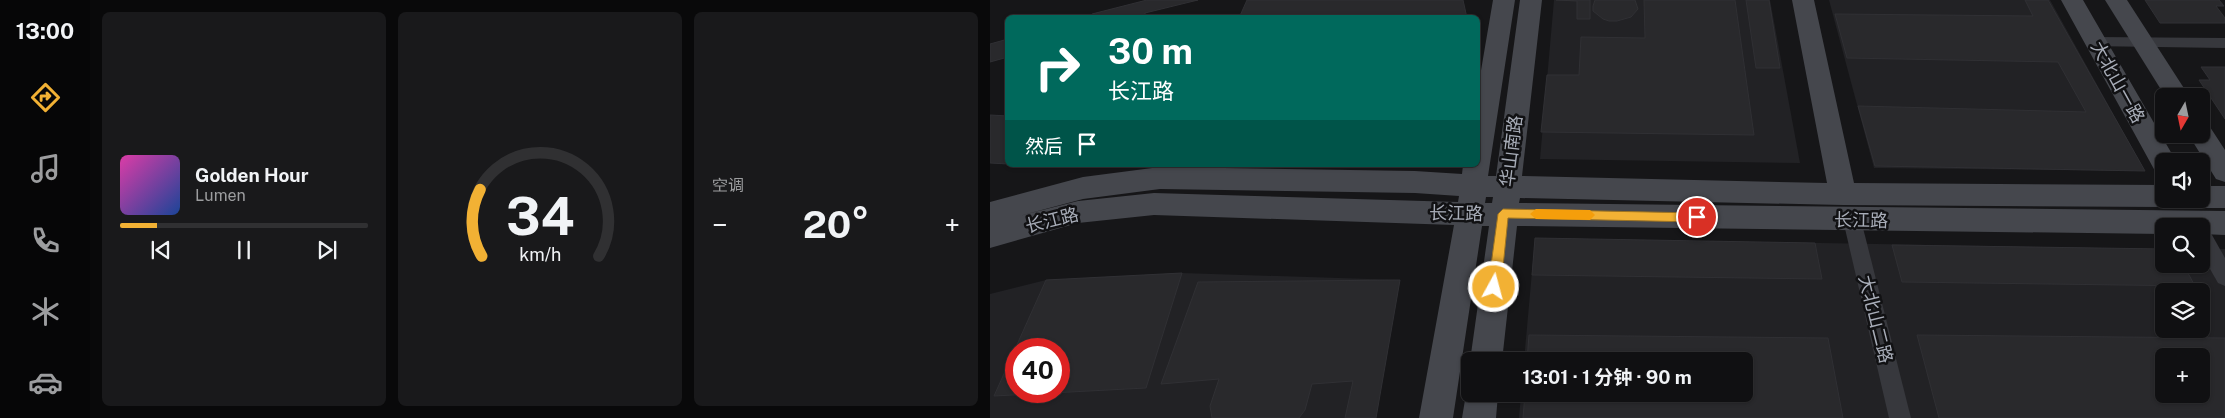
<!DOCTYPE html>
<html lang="zh">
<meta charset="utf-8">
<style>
body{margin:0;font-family:"Public Sans","Noto Sans SC",sans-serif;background:#19191b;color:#f1f3f6;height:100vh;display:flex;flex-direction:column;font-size:19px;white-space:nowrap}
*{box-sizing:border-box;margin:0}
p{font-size:16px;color:#9c9d9f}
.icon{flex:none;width:28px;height:28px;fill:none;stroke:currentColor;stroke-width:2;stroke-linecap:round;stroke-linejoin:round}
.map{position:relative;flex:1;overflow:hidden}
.sheet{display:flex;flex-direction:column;gap:12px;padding:12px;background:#09090a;width:900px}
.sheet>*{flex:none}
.banner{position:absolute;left:15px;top:15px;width:475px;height:152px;border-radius:8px;box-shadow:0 1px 4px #0004,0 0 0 1px #303032;background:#00695c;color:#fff;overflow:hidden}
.needle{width:32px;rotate:189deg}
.controls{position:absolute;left:1165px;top:88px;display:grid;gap:10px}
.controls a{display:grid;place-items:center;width:55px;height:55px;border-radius:8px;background:#101012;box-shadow:0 1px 4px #0004,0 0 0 1px #303032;font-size:25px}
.speed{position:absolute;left:15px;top:338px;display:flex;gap:10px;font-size:25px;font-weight:700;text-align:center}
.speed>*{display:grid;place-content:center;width:65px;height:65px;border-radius:50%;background:#101012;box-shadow:0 1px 4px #0004,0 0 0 1px #303032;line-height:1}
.speed .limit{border:8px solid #d22;background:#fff;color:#111}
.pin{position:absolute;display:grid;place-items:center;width:42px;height:42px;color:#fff;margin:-21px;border:2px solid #fff;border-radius:50%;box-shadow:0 1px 5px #0007}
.me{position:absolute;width:55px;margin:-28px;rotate:7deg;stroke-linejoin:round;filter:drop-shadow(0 0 4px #0008)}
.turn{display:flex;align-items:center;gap:18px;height:105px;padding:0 20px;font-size:22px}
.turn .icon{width:65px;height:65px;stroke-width:2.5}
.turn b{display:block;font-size:35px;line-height:42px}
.then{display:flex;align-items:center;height:48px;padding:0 20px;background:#0003;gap:10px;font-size:19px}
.big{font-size:38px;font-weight:700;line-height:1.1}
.sheet .tile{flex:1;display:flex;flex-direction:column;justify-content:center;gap:8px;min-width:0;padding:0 18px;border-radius:8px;background:#19191b}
.sheet .dial{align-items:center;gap:0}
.dial svg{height:130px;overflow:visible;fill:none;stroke:#303032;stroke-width:7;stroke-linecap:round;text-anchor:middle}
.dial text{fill:#f1f3f6;stroke:none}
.song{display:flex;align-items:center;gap:15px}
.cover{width:60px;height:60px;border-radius:8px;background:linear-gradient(135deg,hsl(320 70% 55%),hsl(220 70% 35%))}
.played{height:5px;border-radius:2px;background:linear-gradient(90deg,#f2b134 15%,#303032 15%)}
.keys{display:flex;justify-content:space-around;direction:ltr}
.heat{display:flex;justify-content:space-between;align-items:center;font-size:28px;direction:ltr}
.sheet .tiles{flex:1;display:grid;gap:12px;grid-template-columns:repeat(3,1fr)}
.trip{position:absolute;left:471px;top:352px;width:292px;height:50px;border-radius:8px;background:#101012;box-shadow:0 1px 4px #0004,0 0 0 1px #303032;font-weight:700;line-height:50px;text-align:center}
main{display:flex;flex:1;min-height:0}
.dock{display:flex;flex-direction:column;width:90px;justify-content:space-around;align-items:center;background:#060607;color:#9c9d9f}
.dock .icon{width:35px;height:35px}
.dock .current{color:#f2b134}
.dock b{font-size:22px;color:#f1f3f6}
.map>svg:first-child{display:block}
</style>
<main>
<nav class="dock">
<b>13:00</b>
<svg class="icon current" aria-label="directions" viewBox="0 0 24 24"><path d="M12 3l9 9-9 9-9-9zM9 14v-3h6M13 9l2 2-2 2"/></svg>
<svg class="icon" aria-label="music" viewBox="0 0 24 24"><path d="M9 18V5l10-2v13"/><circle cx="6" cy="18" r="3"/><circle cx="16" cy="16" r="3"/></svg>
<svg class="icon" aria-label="phone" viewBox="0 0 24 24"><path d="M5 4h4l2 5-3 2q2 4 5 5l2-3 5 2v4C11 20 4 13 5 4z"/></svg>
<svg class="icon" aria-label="climate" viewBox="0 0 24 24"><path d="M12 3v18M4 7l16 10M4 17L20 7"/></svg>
<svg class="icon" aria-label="car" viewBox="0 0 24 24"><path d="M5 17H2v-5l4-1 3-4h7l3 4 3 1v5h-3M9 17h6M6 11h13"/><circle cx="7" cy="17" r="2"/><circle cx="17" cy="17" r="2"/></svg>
</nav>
<section class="sheet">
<div class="tiles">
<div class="tile">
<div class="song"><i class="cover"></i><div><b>Golden Hour</b><p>Lumen</p></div></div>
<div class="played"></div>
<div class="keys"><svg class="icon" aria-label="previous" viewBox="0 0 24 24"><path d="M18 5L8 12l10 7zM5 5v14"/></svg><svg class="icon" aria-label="pause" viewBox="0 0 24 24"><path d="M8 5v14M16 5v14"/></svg><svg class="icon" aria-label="next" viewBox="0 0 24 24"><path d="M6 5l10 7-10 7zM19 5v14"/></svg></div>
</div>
<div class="tile dial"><svg viewBox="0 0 100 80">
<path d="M14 69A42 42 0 1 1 86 69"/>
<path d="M14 69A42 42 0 0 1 13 28" stroke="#f2b134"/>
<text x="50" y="56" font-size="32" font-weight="700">34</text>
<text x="50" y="72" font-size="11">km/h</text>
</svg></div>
<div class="tile"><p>空调</p>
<div class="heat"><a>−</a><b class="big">20°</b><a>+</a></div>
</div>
</div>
</section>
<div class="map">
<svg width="1235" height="418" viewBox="0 0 1235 418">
<rect width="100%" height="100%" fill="#161618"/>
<!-- built -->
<g fill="#222225" fill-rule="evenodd">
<path d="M564,0H780L810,163L550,159Z"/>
<path d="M839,0H1060L1155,171L884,168Z"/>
<path d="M545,238L1174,249V264H1211V249H1235V418H529L531,394H755V361H534ZM1174,291H1211V329H1174ZM1174,356H1211V394H1174Z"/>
<path d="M192,273L410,280L386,418H0V294L56,280ZM26,349H69V391H26Z"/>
</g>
<!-- building -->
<g fill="#29292c" stroke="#303034" fill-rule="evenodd">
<path d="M157,0H208L155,13V16L148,18H102V14Z"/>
<path d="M257,0H473L477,18H249Z"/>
<path d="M566,0H600V19H587V1Z"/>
<path d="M605,0H645L648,9L641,17L627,21H619L613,19L603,11V6Z"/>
<path d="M654,0H745L764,135L551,132L557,75H589L591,37L655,38Z"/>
<path d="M756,0H779L790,68H766Z"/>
<path d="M1035,0H1058L1155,171L885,166L868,106L1096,112L1068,62L857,58L845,14L1043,16Z"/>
<path d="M1155,0H1229L1234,6H1226L1235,18V23H1170Z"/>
<path d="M18,39V57L0,62V44Z"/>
<path d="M1211,67H1235V119L1209,80H1220Z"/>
<path d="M0,115L18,116V164L0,163Z"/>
<path d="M545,238L825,243L832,279L542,275Z"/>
<path d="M902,245L1174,249V264H1193L1205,286L912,282Z"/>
<path d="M192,273L156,388L4,396L56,280ZM26,349H69V391H26Z"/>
<path d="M410,280L386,418H355L363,381L322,384L315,410L309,418H222L220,406L229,379L171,384L208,282Z"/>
<path d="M539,335L838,338L853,418H533L535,394H755V361H537Z"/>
<path d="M927,335L1235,338V418H949ZM1174,356H1211V394H1174Z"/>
</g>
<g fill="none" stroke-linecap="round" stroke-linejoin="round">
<!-- street -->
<g fill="#37383d" fill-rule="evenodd">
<path d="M1105,37L1235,38V48L1099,46L1097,42L1099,38Z"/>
<path d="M862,212L869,214L871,220L921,418H899L853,220L855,214Z"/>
<path d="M1210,226H1211L1218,228L1235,258V286L1228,283L1211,253Z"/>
</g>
<!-- secondary -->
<g fill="#45474d" fill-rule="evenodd">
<path d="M503,0H525L498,176H506L530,0H552L532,176L837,183L802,0H824L864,183L1174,185V199H1186L1184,204L1174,207L853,205L530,198L529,203L1235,211V235L1211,234V226H1174V234L527,226L512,361H480L499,226H492L463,418H429L464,225L164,215L88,223L0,248V202L93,177L170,167L425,171L472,174L473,165H488V88ZM170,189L425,193L469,196L468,202L164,193L88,201L29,216L93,199ZM496,197H503L502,203H495Z"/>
<path d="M1071,0H1093L1186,161H1174V174L1165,171Z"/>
<path d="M1115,0H1137L1199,96H1175Z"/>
<path d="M1211,124L1220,127L1235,150V182L1226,179L1198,134H1211Z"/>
<path d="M1211,186H1235V208H1211L1201,205L1198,199H1211Z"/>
<path d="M480,384V394H508L506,418H472L476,394Z"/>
</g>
</g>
<!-- route -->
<path fill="#f2b134" stroke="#9d7322" d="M513,209L707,213L712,217L707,222L518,218L511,287L509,291L504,293L500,291L498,287L508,214Z"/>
<!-- slow -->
<path fill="#f59e0b" d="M546,209L600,210L605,215L600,220L546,219L540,214Z"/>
<g text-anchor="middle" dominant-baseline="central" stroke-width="5" stroke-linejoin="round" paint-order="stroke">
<!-- street labels -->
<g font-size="18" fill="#a8adb8" stroke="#111113">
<text transform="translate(1128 82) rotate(61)">大北山一路</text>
<text transform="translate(521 151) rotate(-83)">华山南路</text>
<text transform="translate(466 213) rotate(1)">长江路</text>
<text transform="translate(62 220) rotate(-14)">长江路</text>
<text transform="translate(871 220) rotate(1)">长江路</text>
<text transform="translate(886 319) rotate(76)">大北山二路</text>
</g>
</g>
</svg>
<div class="controls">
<a><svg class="needle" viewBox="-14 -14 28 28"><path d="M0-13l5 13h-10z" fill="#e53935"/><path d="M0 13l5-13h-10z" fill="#9c9d9f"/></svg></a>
<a><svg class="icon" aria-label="sound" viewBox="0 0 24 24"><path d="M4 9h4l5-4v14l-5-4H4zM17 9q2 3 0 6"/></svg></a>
<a><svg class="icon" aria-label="search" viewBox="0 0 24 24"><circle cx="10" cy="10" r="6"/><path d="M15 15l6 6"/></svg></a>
<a><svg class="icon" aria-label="layers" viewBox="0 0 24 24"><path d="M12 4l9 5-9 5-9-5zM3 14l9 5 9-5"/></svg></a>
<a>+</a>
</div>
<div class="speed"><div class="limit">40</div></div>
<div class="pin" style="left:707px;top:217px;background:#d93025"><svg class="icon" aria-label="arrive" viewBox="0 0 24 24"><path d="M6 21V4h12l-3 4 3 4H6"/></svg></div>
<svg class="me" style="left:504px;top:287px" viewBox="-20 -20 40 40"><circle r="17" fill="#f2b134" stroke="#fff" stroke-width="3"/><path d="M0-11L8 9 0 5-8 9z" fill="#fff"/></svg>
<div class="trip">13:01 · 1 分钟 · 90 m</div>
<div class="banner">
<div class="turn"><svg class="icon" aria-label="right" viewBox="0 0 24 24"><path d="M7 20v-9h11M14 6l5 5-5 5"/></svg><div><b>30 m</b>长江路</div></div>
<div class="then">然后<svg class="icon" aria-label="arrive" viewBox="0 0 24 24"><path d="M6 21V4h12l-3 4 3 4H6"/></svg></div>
</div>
</div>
</main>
